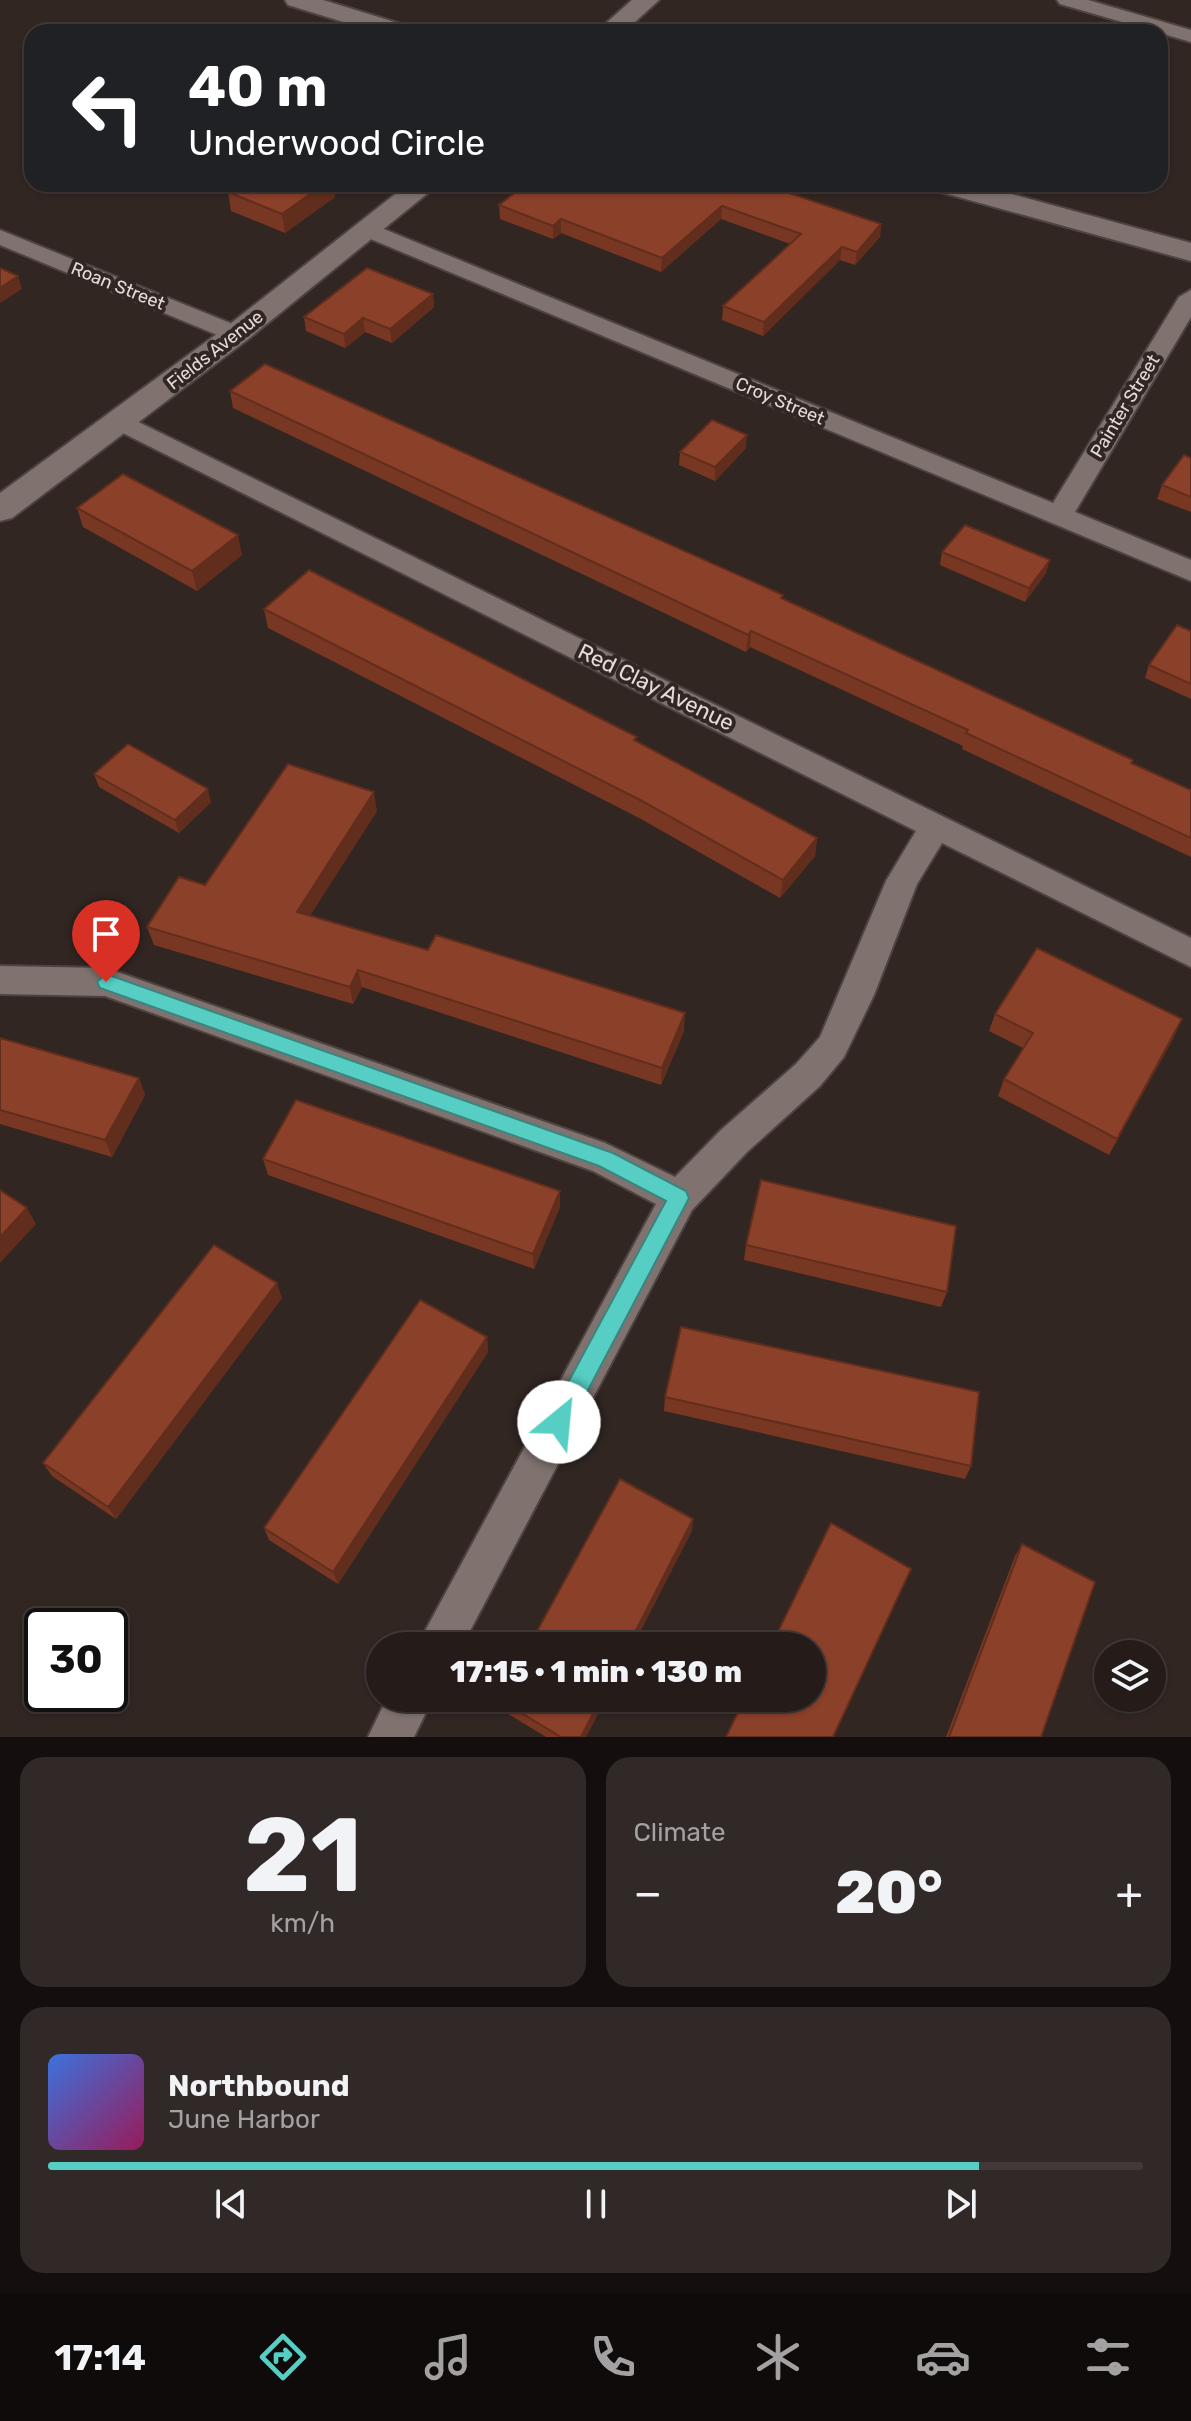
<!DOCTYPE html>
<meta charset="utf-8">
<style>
body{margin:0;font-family:Rubik,sans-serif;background:#312927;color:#f1f3f6;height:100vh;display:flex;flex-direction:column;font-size:30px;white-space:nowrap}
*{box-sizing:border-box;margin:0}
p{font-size:26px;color:#a3a1a2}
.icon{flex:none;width:44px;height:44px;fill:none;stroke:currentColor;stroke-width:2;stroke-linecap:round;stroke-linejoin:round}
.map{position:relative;height:1737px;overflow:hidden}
.side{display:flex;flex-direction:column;gap:20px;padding:20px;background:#140f0e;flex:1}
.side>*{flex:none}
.banner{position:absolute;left:24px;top:24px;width:1144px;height:168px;border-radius:24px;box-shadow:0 2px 6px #0004,0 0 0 2px #423a39;background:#202124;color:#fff;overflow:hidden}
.buttons{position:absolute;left:1094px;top:1640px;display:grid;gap:16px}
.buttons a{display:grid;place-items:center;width:72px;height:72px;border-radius:50%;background:#251c1a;box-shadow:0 2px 6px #0004,0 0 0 2px #423a39;font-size:40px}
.speed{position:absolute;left:24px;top:1608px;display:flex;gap:16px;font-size:40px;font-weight:700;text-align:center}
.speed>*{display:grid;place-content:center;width:104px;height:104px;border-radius:50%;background:#251c1a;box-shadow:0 2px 6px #0004,0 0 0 2px #423a39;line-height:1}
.speed .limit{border:4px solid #111;border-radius:12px;background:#fff;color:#111}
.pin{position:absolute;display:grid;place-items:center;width:68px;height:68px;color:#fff;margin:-82px -34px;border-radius:50% 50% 50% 0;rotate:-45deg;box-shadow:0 0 8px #0007}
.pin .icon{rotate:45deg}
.me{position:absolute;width:88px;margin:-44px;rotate:28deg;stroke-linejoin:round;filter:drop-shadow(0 0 6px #0008)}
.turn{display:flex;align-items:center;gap:28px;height:168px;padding:0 32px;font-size:36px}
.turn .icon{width:104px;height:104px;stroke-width:2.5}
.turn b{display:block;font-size:56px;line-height:68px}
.big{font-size:60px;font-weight:800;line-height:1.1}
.side .tile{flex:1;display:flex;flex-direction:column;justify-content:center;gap:12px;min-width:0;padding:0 28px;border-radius:24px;background:#312927}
.side .dial{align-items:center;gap:0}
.dial b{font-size:104px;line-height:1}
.song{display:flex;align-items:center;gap:24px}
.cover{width:96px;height:96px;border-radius:12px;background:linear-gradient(135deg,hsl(220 70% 55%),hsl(330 70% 35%))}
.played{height:8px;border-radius:4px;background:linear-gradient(90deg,#56cec4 85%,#423a39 85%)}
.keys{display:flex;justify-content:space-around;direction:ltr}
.heat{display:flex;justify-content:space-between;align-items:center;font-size:44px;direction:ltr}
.side .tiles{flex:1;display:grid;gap:20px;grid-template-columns:1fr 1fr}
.tile:last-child{grid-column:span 2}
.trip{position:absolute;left:366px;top:1632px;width:460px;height:80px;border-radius:40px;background:#251c1a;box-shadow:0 2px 6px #0004,0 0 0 2px #423a39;font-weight:800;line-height:80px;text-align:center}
.tab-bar{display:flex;height:128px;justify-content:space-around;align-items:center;background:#0f0b0a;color:#a3a1a2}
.tab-bar .icon{width:56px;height:56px}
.tab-bar .current{color:#56cec4}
.tab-bar b{font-size:36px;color:#f1f3f6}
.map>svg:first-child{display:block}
</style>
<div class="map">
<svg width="1191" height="1737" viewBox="0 0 1191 1737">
<rect width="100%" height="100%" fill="#312622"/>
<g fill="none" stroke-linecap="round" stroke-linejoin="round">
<!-- minor casing -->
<g stroke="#4d4441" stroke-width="4">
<g id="minor">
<path d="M1057,0H1088L1191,30V42L1060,4Z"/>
<path d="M369,223L1053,503L1179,297L1191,290V317L1075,512L1191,560V581L361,235L358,230Z"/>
<path d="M0,230L245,329L248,334L245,339H227L0,245Z"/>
<path d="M122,414L1191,938V967L942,843L917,884L874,995L844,1057L820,1086L747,1152L692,1210L462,1646H417L656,1204L593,1171L105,996L0,994V966L106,968L605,1143L675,1177L721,1130L796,1064L820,1037L886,881L916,831L113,428L109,422L113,416Z"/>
<path d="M387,1698H433L414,1737H368Z"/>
</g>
</g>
<!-- tertiary casing -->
<g stroke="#4d4441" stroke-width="4">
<g id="tertiary">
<path d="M285,0H323L411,27L415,32H376L288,5Z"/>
<path d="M632,0H659L624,32H596Z"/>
<path d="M408,184H439L247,340L12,518L0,521V493L225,328Z"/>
<path d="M929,184H975L1191,243V261L933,190Z"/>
</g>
</g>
<!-- minor -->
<use href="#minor" fill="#80736f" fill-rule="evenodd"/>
<!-- tertiary -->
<use href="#tertiary" fill="#80736f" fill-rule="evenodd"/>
</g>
<!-- wall -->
<g fill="#783723">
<path d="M211,184H334L335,197L285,233L231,211L228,191Z"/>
<path d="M526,184L881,224L880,237L855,265L840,260L763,336L722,320L723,306L790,244L721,219L661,272L561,233L553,239L500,219L499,205Z"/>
<path d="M433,294L434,307L392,343L365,332L345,348L306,331L304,317Z"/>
<path d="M230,391L783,599L1132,764L1191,790V857L962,749L963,746L750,647L746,652L233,408Z"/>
<path d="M746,448L715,481L679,465L680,452Z"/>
<path d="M1191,458V512L1157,499L1162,485Z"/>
<path d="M77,508L242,555L197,591L83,527Z"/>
<path d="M942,552L1046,573L1025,602L940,565Z"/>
<path d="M264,609L817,838L815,856L780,898L641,819L268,628Z"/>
<path d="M1191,631V699L1145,678L1149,665Z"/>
<path d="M94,774L211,802L179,833L99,787Z"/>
<path d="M377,811L310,915L684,1031L661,1085L362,987L353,1004L154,945L147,927L205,885Z"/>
<path d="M995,1014L1174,1037L1109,1155L998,1096L1004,1079L1023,1048L989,1031Z"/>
<path d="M0,1038L139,1078L145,1095L112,1157L0,1124Z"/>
<path d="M263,1159L560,1191V1207L534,1269L268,1175Z"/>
<path d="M746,1245L947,1292L941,1307L744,1260Z"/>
<path d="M282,1298L116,1519L52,1476L43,1463Z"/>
<path d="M487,1337L488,1352L338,1584L269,1540L264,1528Z"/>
<path d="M665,1397L971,1466L965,1479L664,1411Z"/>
<path d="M1022,1544L1041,1737H946L1015,1556Z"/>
<path d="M606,1698L586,1737H546L502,1710L500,1700Z"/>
</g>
<!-- shaded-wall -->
<g fill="#612d1d">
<path d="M324,184H334L335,197L285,233L282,214Z"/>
<path d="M722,206L721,219L661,272L662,258Z"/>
<path d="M561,219V233L553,239V226Z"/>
<path d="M881,224L880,237L855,265L857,252Z"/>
<path d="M842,247L840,260L763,336L764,322Z"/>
<path d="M18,276L22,289L0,303V288Z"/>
<path d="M433,294L434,307L392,343L390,329Z"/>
<path d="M363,318L365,332L345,348L344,334Z"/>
<path d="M747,435L746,448L715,481V467Z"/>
<path d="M238,535L242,555L197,591L192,571Z"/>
<path d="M1050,560L1046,573L1025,602L1029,588Z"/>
<path d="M751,631L750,647L746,652L748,635Z"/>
<path d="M208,789L211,802L179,833L175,820Z"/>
<path d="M374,792L377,811L301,930L297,912Z"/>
<path d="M817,838L815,856L780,898L783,880Z"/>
<path d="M358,970L362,987L353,1004L350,987Z"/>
<path d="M685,1013L684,1031L661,1085L662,1068Z"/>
<path d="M1182,1019L1174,1037L1109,1155L1117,1139Z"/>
<path d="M139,1078L145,1095L112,1157L105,1140Z"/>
<path d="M560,1191V1207L534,1269L533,1254Z"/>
<path d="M27,1208L36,1224L0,1263V1237Z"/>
<path d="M277,1283L282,1298L116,1519L108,1507Z"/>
<path d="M487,1337L488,1352L338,1584L333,1572Z"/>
<path d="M693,1519L692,1531L633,1646H628Z"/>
<path d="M601,1698H606L586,1737H581Z"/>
</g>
<!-- building -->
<g fill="#8b4029" stroke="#612d1d" stroke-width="2">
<path d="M239,184H324L282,214L228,192Z"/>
<path d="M526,184H762L881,224L857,252L842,247L764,322L723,306L801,234L722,206L662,258L561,219L553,226L499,205Z"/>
<path d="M0,268L18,276L0,288Z"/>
<path d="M367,268L433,294L390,329L363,318L344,334L304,317Z"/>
<path d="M265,364L783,595L781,598L1133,760L1131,763L1191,790V838L966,733L968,730L751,631L748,635L230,391Z"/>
<path d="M712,420L747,435L715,467L680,452Z"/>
<path d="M1184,455L1191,458V497L1162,485Z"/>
<path d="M123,474L238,535L192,571L77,508Z"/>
<path d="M965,525L1050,560L1029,588L942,552Z"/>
<path d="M309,570L637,737L634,740L817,838L783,880L642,801L264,609Z"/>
<path d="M1177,625L1191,631V684L1149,665Z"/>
<path d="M128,744L208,789L175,820L94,774Z"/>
<path d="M288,764L374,792L297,912L428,950L436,935L685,1013L662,1068L358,970L350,987L147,927L179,877L205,885Z"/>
<path d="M1037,948L1182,1019L1117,1139L1004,1079L1033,1033L995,1014Z"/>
<path d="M0,1038L139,1078L105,1140L0,1110Z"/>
<path d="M296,1100L560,1191L533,1254L263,1159Z"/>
<path d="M761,1180L956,1226L947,1292L746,1245Z"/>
<path d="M0,1190L27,1208L0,1237Z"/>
<path d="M214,1245L277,1283L108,1507L43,1463Z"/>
<path d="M420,1300L487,1337L333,1572L264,1528Z"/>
<path d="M681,1327L979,1392L971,1466L665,1397Z"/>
<path d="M620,1479L693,1519L628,1646H529Z"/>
<path d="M831,1523L911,1569L833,1737H726L745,1698H812V1646H771Z"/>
<path d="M1022,1544L1095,1582L1041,1737H949Z"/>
<path d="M501,1698H601L581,1737H561L500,1700Z"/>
</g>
<!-- route -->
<path fill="#56cec4" stroke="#38867f" stroke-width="2" d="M106,974L613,1153L686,1191L689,1198L686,1204L567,1430L559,1433L551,1430L547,1422L551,1414L666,1201L599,1166L100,988L97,982Z"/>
<g text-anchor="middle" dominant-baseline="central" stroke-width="8" stroke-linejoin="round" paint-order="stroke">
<!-- far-street labels -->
<g font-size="18" fill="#e3dcd9" stroke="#312622">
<text transform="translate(118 286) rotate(22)">Roan Street</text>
<text transform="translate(215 350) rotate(-38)">Fields Avenue</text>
<text transform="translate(780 401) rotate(23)">Croy Street</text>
<text transform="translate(1125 406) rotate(-59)">Painter Street</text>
</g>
<!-- street labels -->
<g font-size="22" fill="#e3dcd9" stroke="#312622">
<text transform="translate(656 687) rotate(26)">Red Clay Avenue</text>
</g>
</g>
</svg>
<div class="buttons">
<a><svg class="icon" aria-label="layers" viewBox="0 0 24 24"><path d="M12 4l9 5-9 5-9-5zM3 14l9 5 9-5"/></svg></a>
</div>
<div class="speed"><div class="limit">30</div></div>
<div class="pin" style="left:106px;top:982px;background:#d93025"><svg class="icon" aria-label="arrive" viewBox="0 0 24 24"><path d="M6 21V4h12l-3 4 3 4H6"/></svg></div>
<svg class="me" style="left:559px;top:1422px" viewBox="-20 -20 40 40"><circle r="19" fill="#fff"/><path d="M0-13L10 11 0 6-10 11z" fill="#56cec4"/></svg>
<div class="trip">17:15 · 1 min · 130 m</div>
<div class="banner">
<div class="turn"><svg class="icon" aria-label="left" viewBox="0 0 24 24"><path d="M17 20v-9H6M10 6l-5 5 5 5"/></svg><div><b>40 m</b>Underwood Circle</div></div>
</div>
</div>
<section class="side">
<div class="tiles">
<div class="tile dial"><b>21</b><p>km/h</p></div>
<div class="tile"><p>Climate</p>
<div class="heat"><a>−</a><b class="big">20°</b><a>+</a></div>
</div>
<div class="tile">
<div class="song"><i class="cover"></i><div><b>Northbound</b><p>June Harbor</p></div></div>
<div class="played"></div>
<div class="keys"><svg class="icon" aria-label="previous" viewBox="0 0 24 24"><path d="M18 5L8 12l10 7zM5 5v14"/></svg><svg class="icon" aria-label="pause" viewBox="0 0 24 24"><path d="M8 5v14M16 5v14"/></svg><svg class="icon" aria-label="next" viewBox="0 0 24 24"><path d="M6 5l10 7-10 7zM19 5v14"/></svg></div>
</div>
</div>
</section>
<nav class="tab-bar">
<b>17:14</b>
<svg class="icon current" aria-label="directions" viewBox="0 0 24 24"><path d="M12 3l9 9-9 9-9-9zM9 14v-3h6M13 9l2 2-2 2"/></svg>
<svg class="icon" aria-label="music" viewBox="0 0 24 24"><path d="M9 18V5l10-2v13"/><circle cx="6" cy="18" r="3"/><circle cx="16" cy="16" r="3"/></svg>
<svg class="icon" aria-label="phone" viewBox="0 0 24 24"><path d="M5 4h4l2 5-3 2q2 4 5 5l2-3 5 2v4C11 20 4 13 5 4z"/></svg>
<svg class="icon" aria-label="climate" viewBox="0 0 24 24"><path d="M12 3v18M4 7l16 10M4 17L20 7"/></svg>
<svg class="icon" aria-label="car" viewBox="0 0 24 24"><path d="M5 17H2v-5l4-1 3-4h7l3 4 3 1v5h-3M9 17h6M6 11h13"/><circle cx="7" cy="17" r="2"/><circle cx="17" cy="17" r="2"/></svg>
<svg class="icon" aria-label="filters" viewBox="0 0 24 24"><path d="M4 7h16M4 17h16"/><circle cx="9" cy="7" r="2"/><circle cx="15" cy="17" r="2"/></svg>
</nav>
